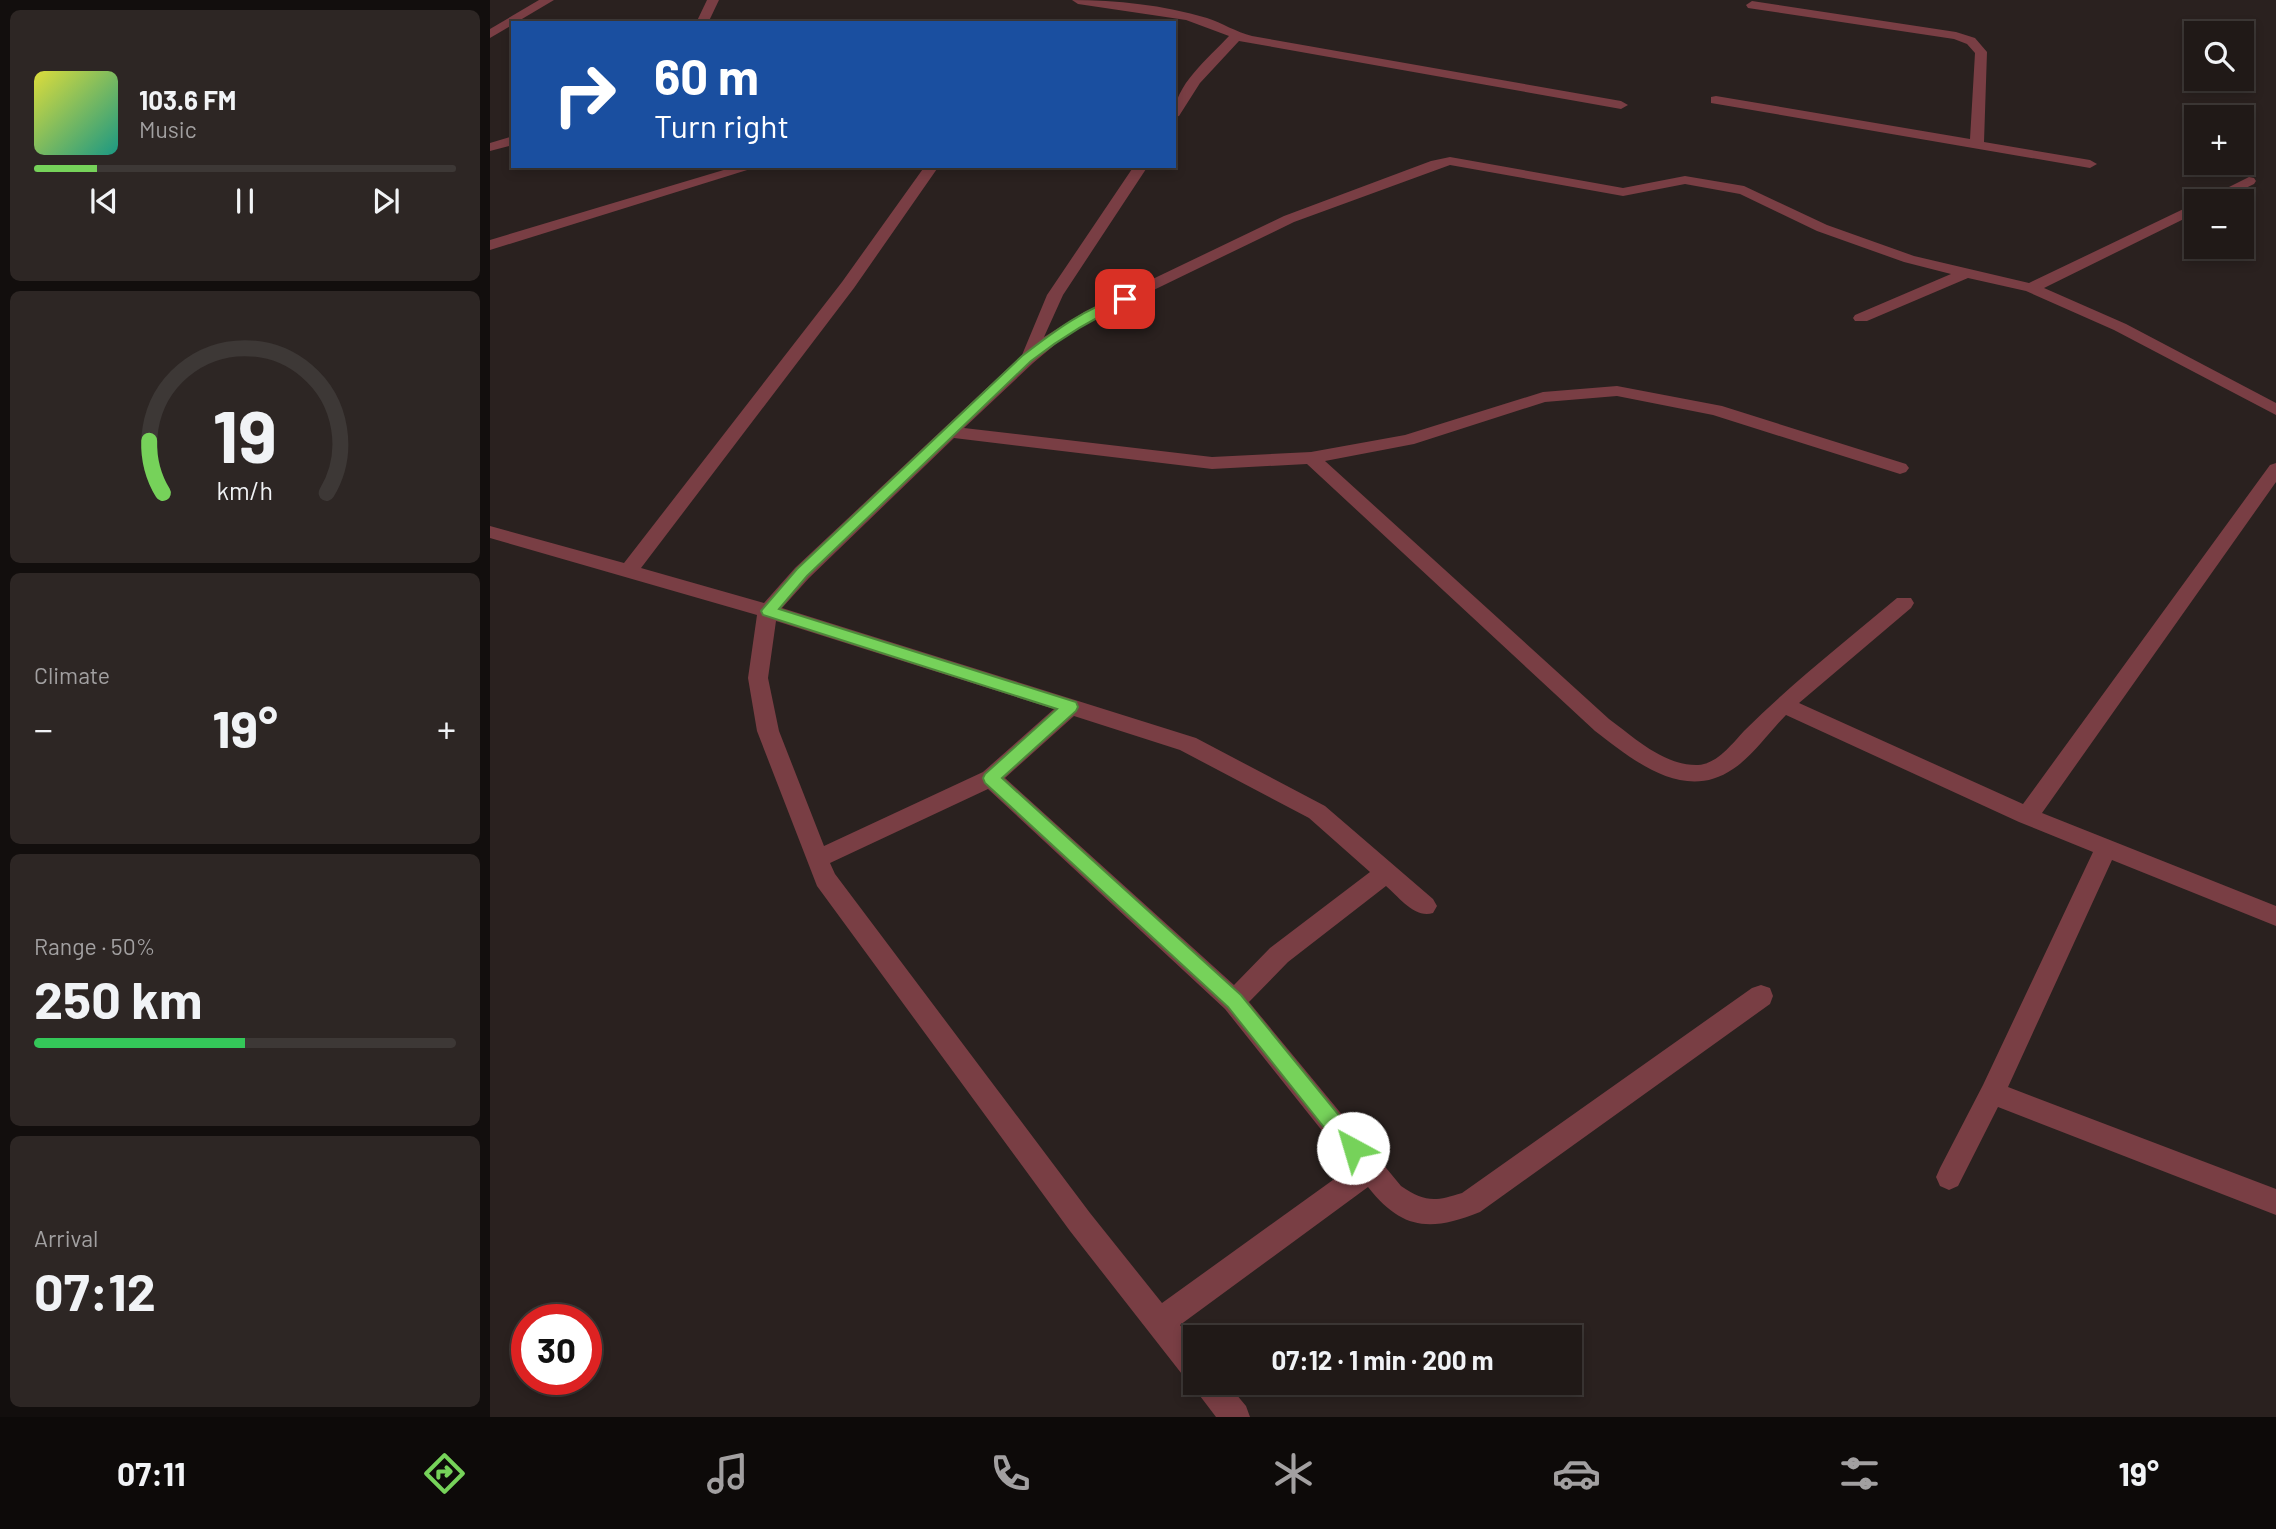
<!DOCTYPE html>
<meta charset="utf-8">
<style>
body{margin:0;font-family:Barlow,sans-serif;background:#2d2624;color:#f1f3f6;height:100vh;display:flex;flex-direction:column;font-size:26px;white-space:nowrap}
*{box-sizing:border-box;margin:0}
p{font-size:23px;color:#a2a0a1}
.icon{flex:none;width:38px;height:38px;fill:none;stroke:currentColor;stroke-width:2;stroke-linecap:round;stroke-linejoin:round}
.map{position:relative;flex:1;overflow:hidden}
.details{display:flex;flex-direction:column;gap:10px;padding:10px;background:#120e0d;width:490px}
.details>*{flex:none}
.banner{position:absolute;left:21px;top:21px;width:665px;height:147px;border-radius:0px;box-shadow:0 4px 10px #0003,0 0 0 2px #3d3836;background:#1a4fa0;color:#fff;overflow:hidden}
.tools{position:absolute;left:1694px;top:21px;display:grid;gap:14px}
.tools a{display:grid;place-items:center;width:70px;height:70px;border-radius:0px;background:#201917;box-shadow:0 4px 10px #0003,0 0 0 2px #3d3836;font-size:35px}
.speed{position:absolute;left:21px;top:1304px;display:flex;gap:14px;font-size:35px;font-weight:700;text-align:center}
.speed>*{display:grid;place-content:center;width:91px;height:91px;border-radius:50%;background:#201917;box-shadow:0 4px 10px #0003,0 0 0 2px #3d3836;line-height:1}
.speed .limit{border:10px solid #d22;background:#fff;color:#111}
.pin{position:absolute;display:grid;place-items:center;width:60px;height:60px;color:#fff;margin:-30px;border-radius:14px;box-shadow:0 4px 10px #0006}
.me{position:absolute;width:77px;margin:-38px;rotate:321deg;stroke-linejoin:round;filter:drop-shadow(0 0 5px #0008)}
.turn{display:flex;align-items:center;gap:24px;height:147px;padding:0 28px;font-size:32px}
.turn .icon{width:91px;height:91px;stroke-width:2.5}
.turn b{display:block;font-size:49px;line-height:60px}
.big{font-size:52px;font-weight:700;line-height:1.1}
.details .card{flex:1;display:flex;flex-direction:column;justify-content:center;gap:10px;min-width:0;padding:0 24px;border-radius:10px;background:#2d2624}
.details .dial{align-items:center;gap:0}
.dial svg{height:182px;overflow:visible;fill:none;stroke:#3d3836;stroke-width:7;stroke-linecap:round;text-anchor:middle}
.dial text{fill:#f1f3f6;stroke:none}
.song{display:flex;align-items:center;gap:21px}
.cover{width:84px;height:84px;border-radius:10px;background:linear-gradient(135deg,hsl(60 70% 55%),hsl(170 70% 35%))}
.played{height:7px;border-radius:4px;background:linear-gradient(90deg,#76d25a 15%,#3d3836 15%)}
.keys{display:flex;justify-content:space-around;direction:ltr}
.heat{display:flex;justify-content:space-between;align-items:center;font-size:38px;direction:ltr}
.charge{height:10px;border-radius:5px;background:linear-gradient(90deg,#34c759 50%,#3d3836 0)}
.trip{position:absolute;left:693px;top:1325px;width:399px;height:70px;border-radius:0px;background:#201917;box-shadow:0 4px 10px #0003,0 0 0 2px #3d3836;font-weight:700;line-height:70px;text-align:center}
.menu{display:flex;height:112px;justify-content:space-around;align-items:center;background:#0d0a09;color:#a2a0a1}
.menu .icon{width:49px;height:49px}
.menu .selected{color:#76d25a}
.menu b{font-size:32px;color:#f1f3f6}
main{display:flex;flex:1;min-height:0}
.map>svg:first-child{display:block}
</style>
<main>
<section class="details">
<div class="card">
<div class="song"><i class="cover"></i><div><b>103.6 FM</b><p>Music</p></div></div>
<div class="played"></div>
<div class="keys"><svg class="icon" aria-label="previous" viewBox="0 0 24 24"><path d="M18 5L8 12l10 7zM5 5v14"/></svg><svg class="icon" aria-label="pause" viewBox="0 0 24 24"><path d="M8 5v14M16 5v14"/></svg><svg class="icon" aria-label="next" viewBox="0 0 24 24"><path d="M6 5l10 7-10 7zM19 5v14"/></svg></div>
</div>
<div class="card dial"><svg viewBox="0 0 100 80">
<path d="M14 69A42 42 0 1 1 86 69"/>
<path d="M14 69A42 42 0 0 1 8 46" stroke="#76d25a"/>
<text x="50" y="56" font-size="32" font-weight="700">19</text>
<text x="50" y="72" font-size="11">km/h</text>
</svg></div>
<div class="card"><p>Climate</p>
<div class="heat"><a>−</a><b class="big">19°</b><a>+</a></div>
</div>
<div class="card"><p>Range · 50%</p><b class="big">250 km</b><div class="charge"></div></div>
<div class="card"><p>Arrival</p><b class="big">07:12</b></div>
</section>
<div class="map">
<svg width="1786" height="1417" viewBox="0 0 1786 1417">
<rect width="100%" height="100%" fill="#2a211f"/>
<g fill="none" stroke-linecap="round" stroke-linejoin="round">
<!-- lane -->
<g fill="#793e44" fill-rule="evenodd">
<path d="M49,0H64L0,38V29Z"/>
<path d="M217,0H229L218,23H206Z"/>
<path d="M23,136V145L0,151V143Z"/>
<path d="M247,166H270L0,250V240Z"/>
</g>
<!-- street -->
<g fill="#793e44" fill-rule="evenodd">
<path d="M582,0C627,0 673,5 717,18C732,23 746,32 762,36L1131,101L1138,105L1131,109L749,41L710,83L689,116L684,117C684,85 718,59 739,36L696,20L588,4Z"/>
<path d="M1262,1L1466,32L1485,38L1497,52L1494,142L1600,160L1607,164L1600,168L1221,103V97L1226,96L1480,139L1485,53L1477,44L1464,39L1258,8L1256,5Z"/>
<path d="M960,157L1133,188L1195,176L1254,186L1337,225L1424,256L1539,283L1706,203V213L1554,288L1636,324L1786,403V415L1624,330L1536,291L1478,278L1377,321H1365L1363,318L1365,315L1461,274L1414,262L1327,231L1250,194L1195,184L1133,196L960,165L804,222L608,317L573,338L543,363L474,428L722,457L821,452L915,435L1053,392L1127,386L1232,406L1416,464L1419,468L1416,472L1410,474L1223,415L1127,396L1055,402L924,444L835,461L1119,719C1145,738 1174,766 1208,765C1227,764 1242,744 1254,731C1302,683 1355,642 1407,598H1421L1424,603L1421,608L1309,703L1533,804L1780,465L1786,463V482L1552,813L1786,906V926L1622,860L1518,1087L1786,1189V1215L1508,1107L1468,1186L1459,1190L1450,1186L1446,1177L1450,1168L1493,1085L1603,852L1529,822L1296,715C1279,732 1263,756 1243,769C1194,803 1143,760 1105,731L817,464L722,469L464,438L319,578L292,608L706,738L835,806L943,899L947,906L943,913C925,919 909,897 896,886L798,962L759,1002L911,1186C935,1202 944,1202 972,1193L1262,988L1271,985L1280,988L1283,996L1280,1004L990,1212C940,1232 912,1230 878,1187L690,1325L705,1345V1382H736L756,1406L760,1417H726L707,1392L703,1382L695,1378L580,1231L327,886L267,731L258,678L267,615L0,538V526L134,563L352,282L435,166H449L364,288L151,568L274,603L305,568L532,355L557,295L644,166H658L573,295L554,337L596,311L794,216L941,161ZM286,621L564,709L493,772L334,846L289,731L278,678ZM584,716L690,750L819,818L880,872L780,948L744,985L515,778ZM498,789L735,1009L861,1167L672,1303L600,1213L345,874L340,863Z"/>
<path d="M1759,177L1764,178L1766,181L1764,184L1729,201H1711Z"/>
</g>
</g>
<!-- route -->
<path fill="#76d25a" stroke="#4d883a" stroke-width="2" d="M635,296L639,297V302C603,318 572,337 541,361L317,576L289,609L586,702L588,707L586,711L512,778L751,995L870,1141L873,1148L870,1155L863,1157L856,1155L738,1007L495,783L493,778L495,774L567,709L273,615L271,611L307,569L532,356C563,332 596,307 635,296Z"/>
</svg>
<div class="tools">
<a><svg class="icon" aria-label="search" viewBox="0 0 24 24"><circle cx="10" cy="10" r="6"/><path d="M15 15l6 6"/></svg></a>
<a>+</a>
<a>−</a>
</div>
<div class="speed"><div class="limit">30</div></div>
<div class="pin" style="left:635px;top:299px;background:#d93025"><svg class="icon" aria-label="arrive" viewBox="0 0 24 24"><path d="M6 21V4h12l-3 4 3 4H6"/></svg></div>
<svg class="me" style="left:863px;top:1148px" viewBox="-20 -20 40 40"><circle r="19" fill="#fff"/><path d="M0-13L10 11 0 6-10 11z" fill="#76d25a"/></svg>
<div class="trip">07:12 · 1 min · 200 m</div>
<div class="banner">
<div class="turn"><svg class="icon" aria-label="right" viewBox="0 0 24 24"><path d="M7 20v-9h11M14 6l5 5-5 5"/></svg><div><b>60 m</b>Turn right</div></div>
</div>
</div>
</main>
<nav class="menu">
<b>07:11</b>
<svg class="icon selected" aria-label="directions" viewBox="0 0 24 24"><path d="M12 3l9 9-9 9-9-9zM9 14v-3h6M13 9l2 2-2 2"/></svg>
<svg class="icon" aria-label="music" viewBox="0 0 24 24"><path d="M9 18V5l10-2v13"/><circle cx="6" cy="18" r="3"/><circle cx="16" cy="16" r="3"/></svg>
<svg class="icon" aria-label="phone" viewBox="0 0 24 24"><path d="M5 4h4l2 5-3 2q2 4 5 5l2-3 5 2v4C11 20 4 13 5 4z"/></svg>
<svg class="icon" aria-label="climate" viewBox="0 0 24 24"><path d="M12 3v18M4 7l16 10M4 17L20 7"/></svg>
<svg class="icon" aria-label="car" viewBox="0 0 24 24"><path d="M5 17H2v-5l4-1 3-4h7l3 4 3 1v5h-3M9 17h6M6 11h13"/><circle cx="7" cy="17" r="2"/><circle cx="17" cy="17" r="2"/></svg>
<svg class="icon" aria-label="filters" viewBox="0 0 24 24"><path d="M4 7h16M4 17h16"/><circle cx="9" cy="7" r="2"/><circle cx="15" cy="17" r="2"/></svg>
<b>19°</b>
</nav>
